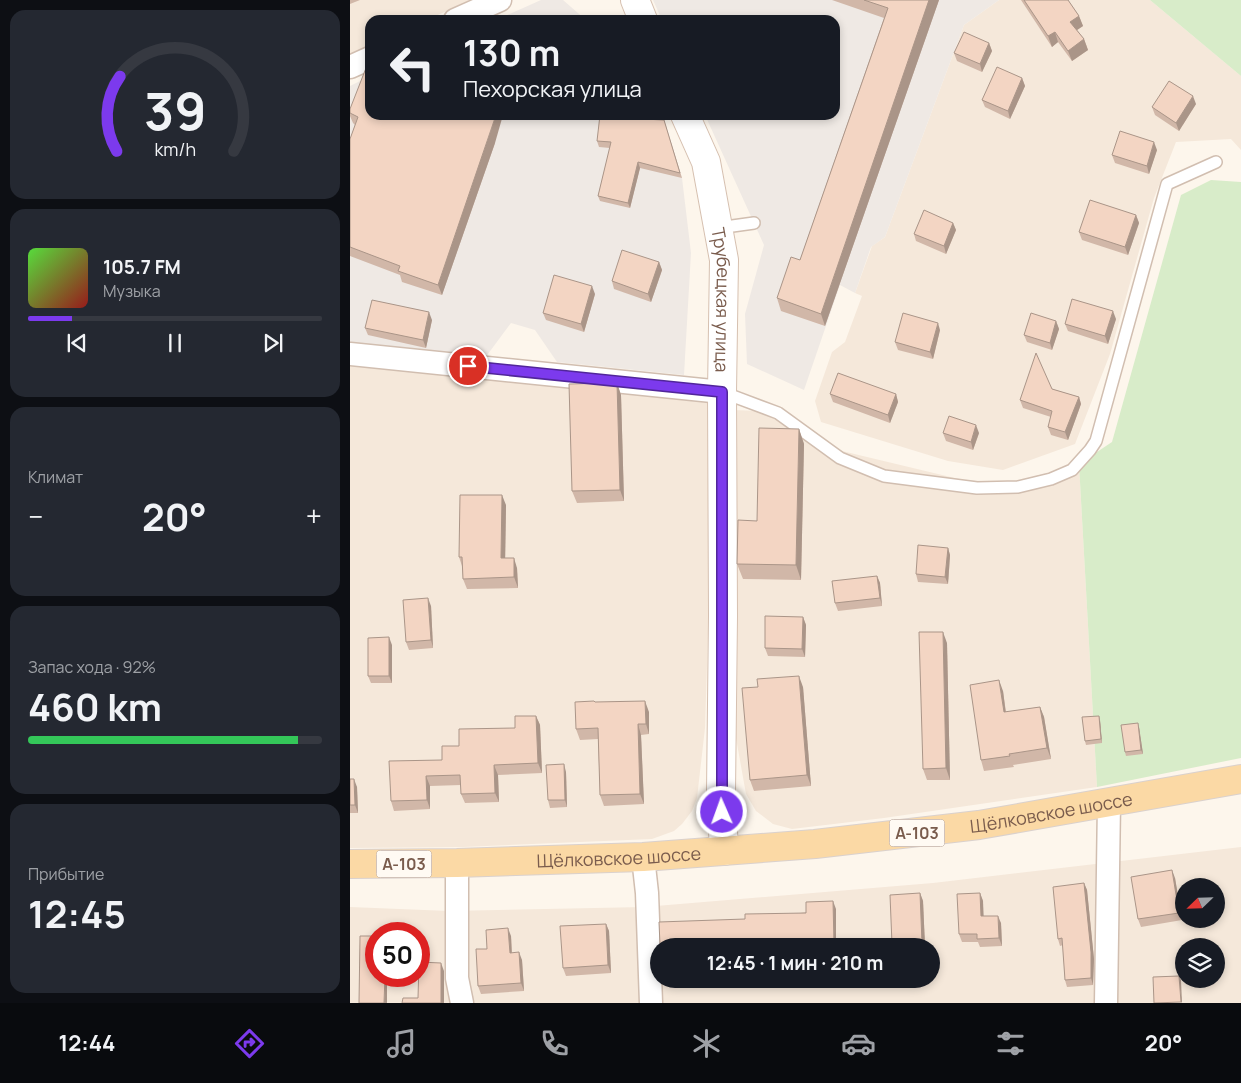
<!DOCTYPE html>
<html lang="ru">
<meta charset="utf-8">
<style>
body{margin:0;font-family:Manrope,sans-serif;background:#242831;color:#f1f3f6;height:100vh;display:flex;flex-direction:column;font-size:19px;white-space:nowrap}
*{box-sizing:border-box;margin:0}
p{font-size:16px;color:#9ea1a6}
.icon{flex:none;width:28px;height:28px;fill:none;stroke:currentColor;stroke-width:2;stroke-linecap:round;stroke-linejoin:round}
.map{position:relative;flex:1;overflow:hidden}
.panel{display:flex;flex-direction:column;gap:10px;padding:10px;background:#0d0f14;width:350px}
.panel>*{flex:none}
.top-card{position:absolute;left:15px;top:15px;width:475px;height:105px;border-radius:15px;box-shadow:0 2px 8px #0003;background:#171b24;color:#f1f3f6;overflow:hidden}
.needle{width:32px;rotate:247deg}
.tools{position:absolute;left:825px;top:878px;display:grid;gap:10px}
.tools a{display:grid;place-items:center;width:50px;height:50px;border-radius:50%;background:#171b24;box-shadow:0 2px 8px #0003;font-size:25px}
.speed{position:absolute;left:15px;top:922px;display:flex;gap:10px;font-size:25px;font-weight:700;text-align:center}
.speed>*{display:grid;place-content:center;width:65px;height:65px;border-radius:50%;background:#171b24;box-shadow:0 2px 8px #0003;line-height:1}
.speed .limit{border:8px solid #d22;background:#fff;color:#111}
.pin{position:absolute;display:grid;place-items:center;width:42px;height:42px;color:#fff;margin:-21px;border:2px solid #fff;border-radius:50%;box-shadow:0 1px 5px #0007}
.me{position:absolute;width:55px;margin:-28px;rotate:358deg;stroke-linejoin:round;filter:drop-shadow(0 0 4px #0008)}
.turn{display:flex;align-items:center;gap:18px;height:105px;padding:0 15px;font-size:22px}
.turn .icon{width:65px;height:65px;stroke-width:2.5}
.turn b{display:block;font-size:35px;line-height:42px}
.big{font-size:38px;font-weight:700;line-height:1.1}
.panel .widget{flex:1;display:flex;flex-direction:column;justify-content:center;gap:8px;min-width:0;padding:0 18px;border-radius:15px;background:#242831}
.panel .dial{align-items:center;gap:0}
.dial svg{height:130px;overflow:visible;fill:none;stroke:#363941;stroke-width:7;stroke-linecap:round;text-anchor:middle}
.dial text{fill:#f1f3f6;stroke:none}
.song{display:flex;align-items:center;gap:15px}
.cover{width:60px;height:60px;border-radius:8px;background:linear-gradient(135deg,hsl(110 70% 55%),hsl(0 70% 35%))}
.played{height:5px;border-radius:2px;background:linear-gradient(90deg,#7c3aed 15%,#363941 15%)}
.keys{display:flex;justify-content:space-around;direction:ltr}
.heat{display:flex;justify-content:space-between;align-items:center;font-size:28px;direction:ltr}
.charge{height:8px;border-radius:4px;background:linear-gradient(90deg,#34c759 92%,#363941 0)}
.trip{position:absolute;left:300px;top:938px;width:290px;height:50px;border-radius:25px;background:#171b24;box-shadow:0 2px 8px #0003;font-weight:700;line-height:50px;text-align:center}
.dock{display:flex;height:80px;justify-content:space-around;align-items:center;background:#090b0e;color:#9ea1a6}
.dock .icon{width:35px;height:35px}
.dock .current{color:#7c3aed}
.dock b{font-size:22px;color:#f1f3f6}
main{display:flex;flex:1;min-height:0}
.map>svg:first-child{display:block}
</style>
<main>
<section class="panel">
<div class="widget dial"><svg viewBox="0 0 100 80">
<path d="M14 69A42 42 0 1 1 86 69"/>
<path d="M14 69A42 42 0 0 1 16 23" stroke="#7c3aed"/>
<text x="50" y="56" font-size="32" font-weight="700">39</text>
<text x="50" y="72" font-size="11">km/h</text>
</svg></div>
<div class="widget">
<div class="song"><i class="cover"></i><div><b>105.7 FM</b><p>Музыка</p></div></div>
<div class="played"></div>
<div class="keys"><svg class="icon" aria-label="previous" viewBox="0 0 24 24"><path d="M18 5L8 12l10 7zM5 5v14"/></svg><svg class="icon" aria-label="pause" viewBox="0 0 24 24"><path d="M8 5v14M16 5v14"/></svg><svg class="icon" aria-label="next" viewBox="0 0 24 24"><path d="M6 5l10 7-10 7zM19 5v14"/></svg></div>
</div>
<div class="widget"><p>Климат</p>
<div class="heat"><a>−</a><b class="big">20°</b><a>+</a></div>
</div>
<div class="widget"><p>Запас хода · 92%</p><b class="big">460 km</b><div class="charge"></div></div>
<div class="widget"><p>Прибытие</p><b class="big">12:45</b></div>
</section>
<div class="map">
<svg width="891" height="1003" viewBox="0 0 891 1003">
<rect width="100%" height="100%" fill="#fdf6ec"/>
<!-- residential -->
<g fill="#f5e8da" fill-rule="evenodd">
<path d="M0,0H120L77,20H20V47L0,57Z"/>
<path d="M649,0H800L891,76V150L881,139L826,142L804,198L760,354L725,444L653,470L598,461L471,422L465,401L482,352L495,342L512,296L505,293L522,246L535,237L614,25Z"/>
<path d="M0,365L359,398V602L355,728L347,798L342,811L332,824L324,831L302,839L113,847L0,848Z"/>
<path d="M383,410L409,411L492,451L613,480L672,484L729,464L747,787L534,818L442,829L423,824L406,811L396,794L384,727Z"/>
<path d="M891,847V1003H0V907L99,911L294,907L583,883ZM834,886H866V919H834ZM26,934H69V976H26ZM309,946H581V979H309ZM834,946H866V979H834Z"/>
</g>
<!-- industrial -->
<g fill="#efe9e4">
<path d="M191,0H213L236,20H146Z"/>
<path d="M303,0H649L614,25L535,237L521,247L505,293L490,285L454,390L397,364L395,314L414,245L355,115H485V20H312Z"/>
<path d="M20,76V115H308L316,125L332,178L341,253L334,375L207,362L185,330L161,323L135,358L0,345V86Z"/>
</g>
<!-- green -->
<g fill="#d8ecc9">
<path d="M800,0H891V76Z"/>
<path d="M861,180L891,182V758L747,787L729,464L762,442L831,195Z"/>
</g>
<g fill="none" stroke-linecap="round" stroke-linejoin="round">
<!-- lane casing -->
<g stroke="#d1beb0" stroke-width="14">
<g id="lane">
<path d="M368,228L404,223"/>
<path d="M372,392L428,413L490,458L534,476L627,488L668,487L701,479L722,470L740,450L746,441L817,184L866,162"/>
</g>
</g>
<!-- street casing -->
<g stroke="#d1beb0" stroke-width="25">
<g id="street">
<path d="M105,20L150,0"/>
<path d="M0,67L20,58"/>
<path d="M0,354L372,392"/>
<path d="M293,857L297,893L301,1003"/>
<path d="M107,863V978L112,1003"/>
<path d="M756,1003L759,803"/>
</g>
</g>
<!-- secondary casing -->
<g stroke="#d6c0b0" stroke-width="30">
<g id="secondary">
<path d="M285,0L293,20"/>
<path id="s1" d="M335,115L356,162L374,260L372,392L373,616L371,792L374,851"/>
</g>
</g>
<!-- primary casing -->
<g stroke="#dad1cd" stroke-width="30">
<g id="primary">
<path id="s2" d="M0,864L107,863L293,857L465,844L629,825L891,779"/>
</g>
</g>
<!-- lane -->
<use href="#lane" stroke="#fff" stroke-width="11"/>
<!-- street -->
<use href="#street" stroke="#fff" stroke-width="22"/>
<!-- secondary -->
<use href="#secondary" stroke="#fff" stroke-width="28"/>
<!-- primary -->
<use href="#primary" stroke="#fbd9a5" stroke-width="28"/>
</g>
<!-- wall -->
<g fill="#d1b7a8">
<path d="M0,0H10L0,4Z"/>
<path d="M482,0H589L475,326L431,311L427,298L450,260L534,18Z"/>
<path d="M671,0H718L729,16L733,26L727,30L734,39L738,50L722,61L708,42L702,47Z"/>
<path d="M639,43L642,51L632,72L607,61L604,53Z"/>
<path d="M672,78L675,86L660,119L635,107L632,100Z"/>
<path d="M846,104L829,131L805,115L802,107Z"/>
<path d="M0,109L145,143L92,295L52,282L50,275L0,256V139L5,125L3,123L0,116Z"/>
<path d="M273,118L314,120L332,178L290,168L280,208L250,201L248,196L260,148L249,147L247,141Z"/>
<path d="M807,150L799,174L765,163L762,155Z"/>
<path d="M786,215L789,223L778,255L732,240L729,232Z"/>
<path d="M603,223L606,230L596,254L566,241L564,234Z"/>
<path d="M309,262L312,270L301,302L264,289L262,281Z"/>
<path d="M245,294L234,332L196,320L193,313Z"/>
<path d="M766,319L758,344L718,331L715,324Z"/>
<path d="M82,320L76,348L18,335L15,328Z"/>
<path d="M706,321L709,329L702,350L677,342L674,335Z"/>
<path d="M590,330L583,359L548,350L545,342Z"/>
<path d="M267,383L271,395L274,501L227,503L222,491Z"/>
<path d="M702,389L729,397L731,404L718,440L701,435L698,427L701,417L673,408L670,400Z"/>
<path d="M480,394H546L548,402L540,423L483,402Z"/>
<path d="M449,429L454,444L451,580L393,579L387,564Z"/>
<path d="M593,433H629L623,450L596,441Z"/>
<path d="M156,505L155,558L167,568L168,588L117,589L113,579L112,566L109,557Z"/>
<path d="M598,548L600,555L598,584L568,582L566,574Z"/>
<path d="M527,576L530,583L532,606L488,611L485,603Z"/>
<path d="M81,606L83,648L59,650L56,642Z"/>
<path d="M453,617L456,625L455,657L418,656L415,648Z"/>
<path d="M597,643L600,780H577L573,769Z"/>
<path d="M42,645V683H21L18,676Z"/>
<path d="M408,687H453L461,786L404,791L400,780Z"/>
<path d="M653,691L656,712L690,707L694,717L701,759L663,765L664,767L634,771L631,760Z"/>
<path d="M245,702L299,712V734L291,735L294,804L254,806L250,795L248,739L230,740L226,729Z"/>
<path d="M186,716L190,725L192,773L148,775L149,802L115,803L111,794V785L80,786V809L44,811L41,801L109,746L165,728Z"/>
<path d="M749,716L750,720L752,743L736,745L735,741Z"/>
<path d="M789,727L793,754L776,756L775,752Z"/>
<path d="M216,772L217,807L200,808L198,800Z"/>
<path d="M0,779L7,787L8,813H0Z"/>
<path d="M825,878L832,920L791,927L788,919Z"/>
<path d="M734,883L737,890L744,959L743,985L717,987L715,980L713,945L710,946L708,939Z"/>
<path d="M570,893L573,901L575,946H542V944Z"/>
<path d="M630,893L633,901V916L651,923L652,946L630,947L628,942H612L609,934Z"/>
<path d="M486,909V943L502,942L503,946H310V945L395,919Z"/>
<path d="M256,924L259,931L261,973L216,976L213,968Z"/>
<path d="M161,936L162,953L172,960L174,991L131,994L128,986L137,949Z"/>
<path d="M326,979H353V982L327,983Z"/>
<rect x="399" y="979" width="32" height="2"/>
</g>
<!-- shaded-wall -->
<g fill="#aa9588">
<path d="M579,0H589L475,326L471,314Z"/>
<path d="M729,16L733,26L724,32L720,22Z"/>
<path d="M705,32L708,42L702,47L698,36Z"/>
<path d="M734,39L738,50L722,61L718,51Z"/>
<path d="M639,43L642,51L632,72L630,64Z"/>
<path d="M672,78L675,86L660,119L658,111Z"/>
<path d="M843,96L846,104L829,131L826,123Z"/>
<path d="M146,115H153L145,143L92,295L88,285Z"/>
<path d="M804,142L807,150L799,174L797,166Z"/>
<path d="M288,162L290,168L280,208L278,203Z"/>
<path d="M786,215L789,223L778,255L775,247Z"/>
<path d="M603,223L606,230L596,254L594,246Z"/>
<path d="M309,262L312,270L301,302L298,294Z"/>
<path d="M242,286L245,294L234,332L231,324Z"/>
<path d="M763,311L766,319L758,344L755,336Z"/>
<path d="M79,312L82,320L76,348L73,340Z"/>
<path d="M706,321L709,329L702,350L700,343Z"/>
<path d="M588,323L590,330L583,359L580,352Z"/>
<path d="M267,383L271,395L274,501L270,490Z"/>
<path d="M546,394L548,402L540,423L538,415Z"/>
<path d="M729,397L731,404L718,440L715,432Z"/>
<path d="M626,425L629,433L623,450L621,442Z"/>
<path d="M449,429L454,444L451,580L446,565Z"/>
<path d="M152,495L156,505L155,569L151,558Z"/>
<path d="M598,548L600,555L598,584L595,577Z"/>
<path d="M164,558L167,568L168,588L164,577Z"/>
<path d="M527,576L530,583L532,606L530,598Z"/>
<path d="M78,598L81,606L83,648L81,640Z"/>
<path d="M453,617L456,625L455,657L452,649Z"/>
<path d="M593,632L597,643L600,780L596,768Z"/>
<path d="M39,637L42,645V683L39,676Z"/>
<path d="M449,676L453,687L461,786L457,775Z"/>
<path d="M649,680L653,691L657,723L654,712Z"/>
<path d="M295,701L299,712V734L296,724Z"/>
<path d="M690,707L694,717L701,759L697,748Z"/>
<path d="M186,716L190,725L192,773L188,763Z"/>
<path d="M749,716L750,720L752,743L751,739Z"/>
<path d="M788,723L789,727L793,754L791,750Z"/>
<path d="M288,724L291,735L294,804L290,794Z"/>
<path d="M214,764L216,772L217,807L215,800Z"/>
<path d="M144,765L148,775L149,802L145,793Z"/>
<path d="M76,776L80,786V809L77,800Z"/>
<path d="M4,779L7,787L8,813L5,805Z"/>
<path d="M822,870L825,878L832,920L829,913Z"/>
<path d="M734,883L737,890L744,959L743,985L741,978Z"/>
<path d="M570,893L573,901L575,946H573L572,943Z"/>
<path d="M630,893L633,901L634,924L631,916Z"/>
<path d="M483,901L486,909V946L484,943Z"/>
<path d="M648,916L651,923L652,946L649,938Z"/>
<path d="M256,924L259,931L261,973L258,965Z"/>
<path d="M158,928L161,936L162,961L160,953Z"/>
<path d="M69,933L71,940V966L69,959Z"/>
<path d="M169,952L172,960L174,991L171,983Z"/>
<path d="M91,963L94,971V1003H91Z"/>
<path d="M35,976H37V1003H34Z"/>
<path d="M829,976L831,980L832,1003L831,1002Z"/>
</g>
<!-- building -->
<g fill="#f3d5c3" stroke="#aa9588">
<path d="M514,0H579L471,314L427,298L441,257L450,260L538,8Z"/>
<path d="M674,0H718L729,16L720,22L734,39L718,51L705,32L698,36Z"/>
<path d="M614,32L639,43L630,64L604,53Z"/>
<path d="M647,67L672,78L658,111L632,100Z"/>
<path d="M16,68L20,70V115H146L88,285L48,271L50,266L0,247V139L8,117L0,113V109Z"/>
<path d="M819,81L843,96L826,123L802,107Z"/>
<path d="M250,115L273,116L272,118L314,120L330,173L288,162L278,203L248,196L261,142L247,141Z"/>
<path d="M770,131L804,142L797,166L762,155Z"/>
<path d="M740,200L786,215L775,247L729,232Z"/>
<path d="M574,210L603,223L594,246L564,234Z"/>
<path d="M272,250L309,262L298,294L262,281Z"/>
<path d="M204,275L242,286L231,324L193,313Z"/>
<path d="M722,299L763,311L755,336L715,324Z"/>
<path d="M22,300L79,312L73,340L15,328Z"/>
<path d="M553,313L588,323L580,352L545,342Z"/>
<path d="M681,313L706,321L700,343L674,335Z"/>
<path d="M686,353L702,389L729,397L715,432L698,427L702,411L670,400Z"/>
<path d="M488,373L546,394L538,415L480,394Z"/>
<path d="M257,383H267L270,490L222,491L219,384Z"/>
<path d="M599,416L626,425L621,442L593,433Z"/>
<path d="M409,428L449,429L446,565L387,564L388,520L407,521Z"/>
<path d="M110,495H152L151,558H164V577L113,579L112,557H109Z"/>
<path d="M568,545L598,548L595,577L566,574Z"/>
<path d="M527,576L530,598L485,603L482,581Z"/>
<path d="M78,598L81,640L56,642L53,600Z"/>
<path d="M415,616L453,617L452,649L415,648Z"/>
<path d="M569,632H593L596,768L573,769Z"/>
<path d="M39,637V676H18V638Z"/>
<path d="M449,676L457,775L400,780L392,688L408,687L407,679Z"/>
<path d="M649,680L654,712L690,707L697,748L659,754L660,756L631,760L620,685Z"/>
<path d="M244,701L245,702L295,701L296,724H288L290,794L250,795L248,728L226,729L225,702Z"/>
<path d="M165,716H186L188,763L144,765L145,793L111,794L110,775L76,776L77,800L41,801L39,761L92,760V746H109V729L165,728Z"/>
<path d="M749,716L751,739L735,741L732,717Z"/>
<path d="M788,723L791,750L775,752L771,725Z"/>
<path d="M214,764L215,800H198L196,765Z"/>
<path d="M0,779H4L5,805H0Z"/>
<path d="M822,870L829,913L788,919L781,877Z"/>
<path d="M734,883L741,952V978L715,980L712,938L708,939L703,887Z"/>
<path d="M570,893L572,943L542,944L540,895Z"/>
<path d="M630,893L631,916H648L649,938L627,939V934H609L607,894Z"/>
<path d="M483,901L484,943L502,942V946H323V945H310L309,922L395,919V914L456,913V902Z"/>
<path d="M256,924L258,965L213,968L210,926Z"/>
<path d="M158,928L160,953L169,952L171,983L128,986L126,949H137L136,930Z"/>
<path d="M69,933V959V934H42Z"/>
<path d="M10,936H26V976H35L34,1003H9Z"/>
<path d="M69,962L91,963V1003H52L53,998H68Z"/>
<path d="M829,976L831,1002L804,1003L803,977Z"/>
</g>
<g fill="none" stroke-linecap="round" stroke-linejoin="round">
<!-- route casing -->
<g stroke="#51269a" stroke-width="12">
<path id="route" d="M118,366L372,392V812"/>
</g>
<!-- route -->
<use href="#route" stroke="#7c3aed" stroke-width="9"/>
</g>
<g text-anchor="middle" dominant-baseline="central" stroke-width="5" stroke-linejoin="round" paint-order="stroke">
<!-- shield labels -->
<g fill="#fffaf3" stroke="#a28b7f" stroke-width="1">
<rect x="539.5" y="819.5" width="55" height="27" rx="4"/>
<rect x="26.5" y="850.5" width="55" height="27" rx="4"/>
</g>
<g font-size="16" font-weight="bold" fill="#7a5c4d">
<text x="567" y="833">А-103</text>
<text x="54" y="864">А-103</text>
</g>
<!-- street labels -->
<g font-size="18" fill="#7a5c4d" stroke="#fffaf3">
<text stroke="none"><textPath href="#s1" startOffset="191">Трубецкая улица</textPath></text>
<text stroke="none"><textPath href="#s2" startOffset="704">Щёлковское шоссе</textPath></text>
<text stroke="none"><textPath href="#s2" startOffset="269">Щёлковское шоссе</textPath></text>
</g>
</g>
</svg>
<div class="tools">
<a><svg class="needle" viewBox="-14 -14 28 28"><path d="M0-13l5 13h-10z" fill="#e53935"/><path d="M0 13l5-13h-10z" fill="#9ea1a6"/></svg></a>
<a><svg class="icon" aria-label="layers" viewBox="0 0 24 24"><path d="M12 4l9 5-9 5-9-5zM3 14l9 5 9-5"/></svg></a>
</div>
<div class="speed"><div class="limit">50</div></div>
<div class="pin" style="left:118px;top:366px;background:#d93025"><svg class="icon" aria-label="arrive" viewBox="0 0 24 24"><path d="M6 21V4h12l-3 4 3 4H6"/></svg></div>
<svg class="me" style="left:372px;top:812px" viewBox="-20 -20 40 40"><circle r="17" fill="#7c3aed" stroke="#fff" stroke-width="3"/><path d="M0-11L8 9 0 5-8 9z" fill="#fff"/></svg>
<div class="trip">12:45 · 1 мин · 210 m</div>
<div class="top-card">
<div class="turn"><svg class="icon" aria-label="left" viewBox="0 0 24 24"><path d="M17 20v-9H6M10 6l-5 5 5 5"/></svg><div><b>130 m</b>Пехорская улица</div></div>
</div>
</div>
</main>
<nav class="dock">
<b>12:44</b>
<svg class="icon current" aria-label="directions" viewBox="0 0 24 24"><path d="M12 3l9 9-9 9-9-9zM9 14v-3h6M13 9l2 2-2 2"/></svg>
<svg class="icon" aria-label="music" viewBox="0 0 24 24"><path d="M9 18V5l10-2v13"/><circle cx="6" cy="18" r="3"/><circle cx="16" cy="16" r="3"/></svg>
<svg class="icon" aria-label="phone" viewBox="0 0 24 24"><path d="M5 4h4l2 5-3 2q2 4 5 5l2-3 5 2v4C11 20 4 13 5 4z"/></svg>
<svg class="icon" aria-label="climate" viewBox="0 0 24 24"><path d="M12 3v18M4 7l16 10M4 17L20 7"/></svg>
<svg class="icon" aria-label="car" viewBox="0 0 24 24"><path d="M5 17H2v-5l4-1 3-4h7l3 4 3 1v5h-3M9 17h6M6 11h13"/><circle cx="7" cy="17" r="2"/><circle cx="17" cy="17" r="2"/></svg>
<svg class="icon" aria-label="filters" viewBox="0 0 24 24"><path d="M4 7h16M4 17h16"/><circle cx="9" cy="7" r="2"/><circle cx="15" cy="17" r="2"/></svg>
<b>20°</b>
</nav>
